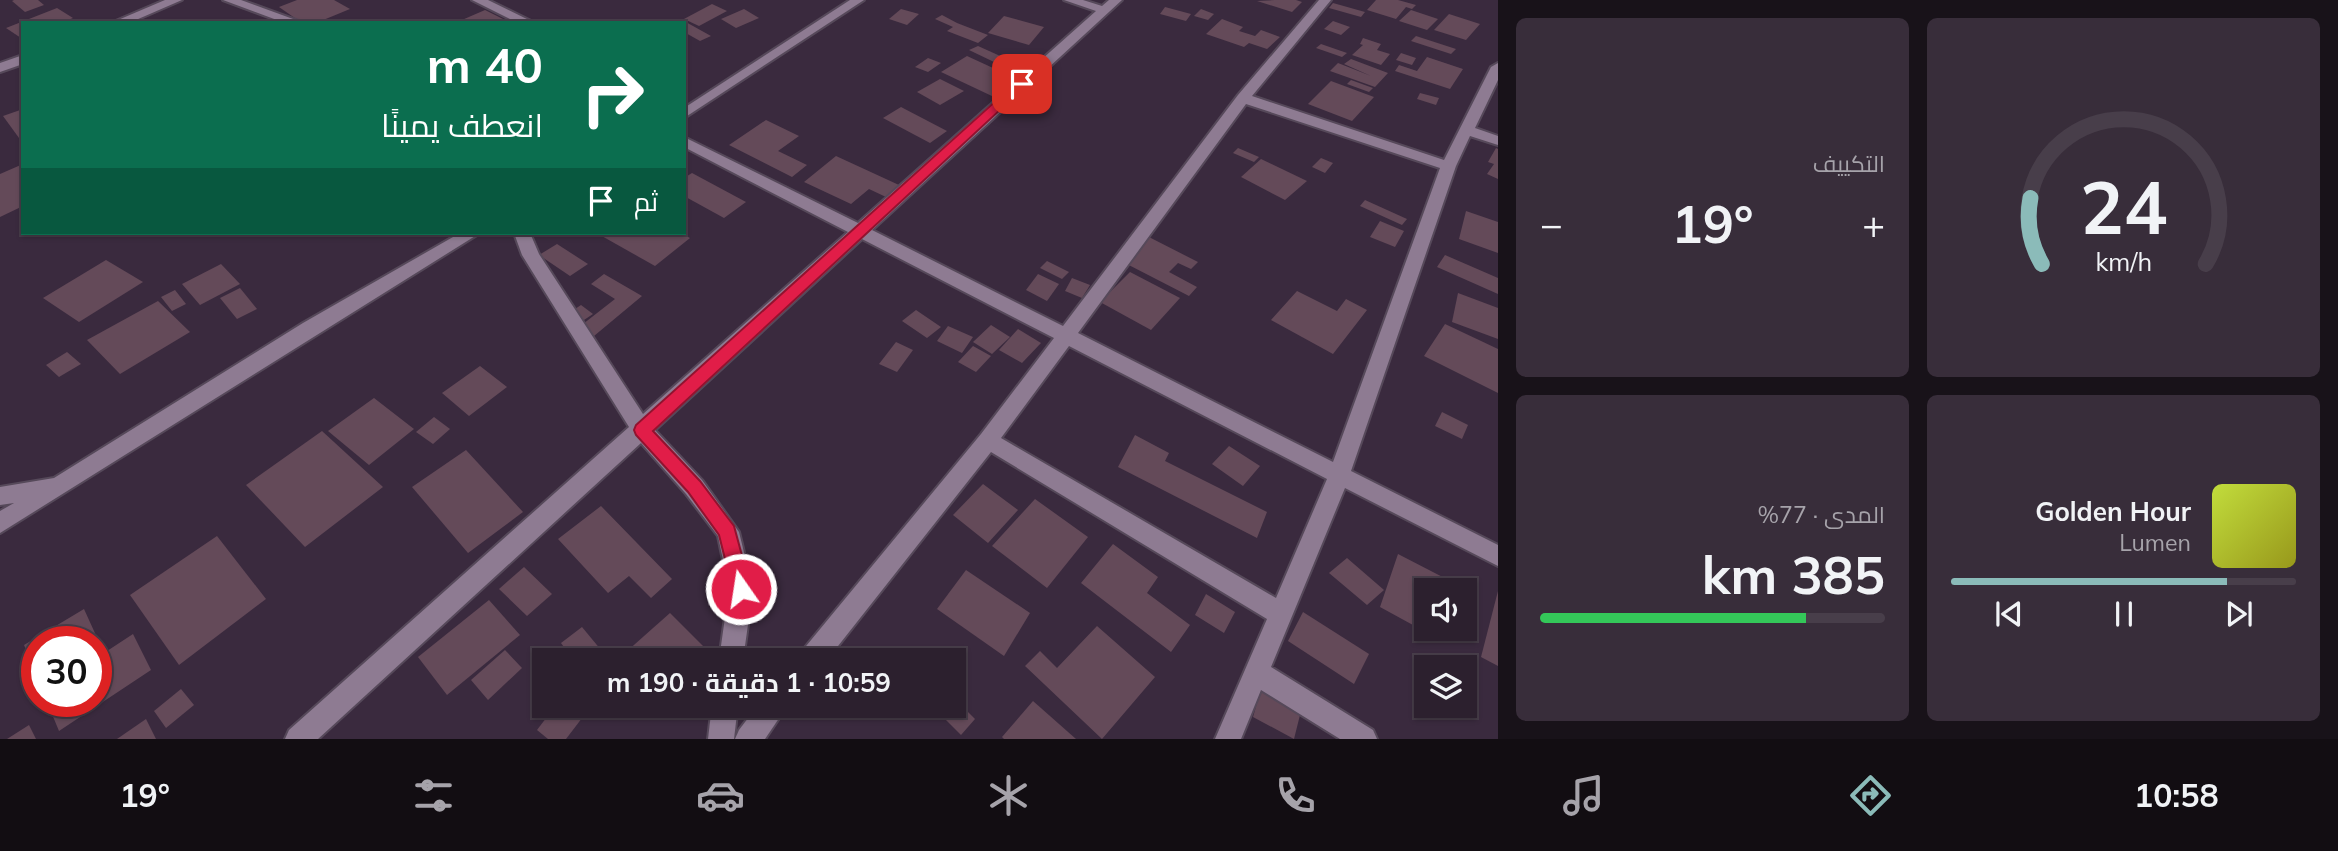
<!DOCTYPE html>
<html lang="ar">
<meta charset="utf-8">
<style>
body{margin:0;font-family:Mulish,Cairo,sans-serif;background:#382d3a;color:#f1f3f6;direction:rtl;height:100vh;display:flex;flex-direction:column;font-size:26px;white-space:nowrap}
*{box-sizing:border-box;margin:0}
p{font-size:23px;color:#a6a3aa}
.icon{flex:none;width:38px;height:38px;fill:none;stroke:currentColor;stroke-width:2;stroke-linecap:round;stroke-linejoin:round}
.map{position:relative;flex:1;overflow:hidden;direction:ltr}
.side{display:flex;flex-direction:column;gap:18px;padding:18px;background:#181219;width:840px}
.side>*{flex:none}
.guide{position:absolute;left:21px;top:21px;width:665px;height:214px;border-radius:0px;box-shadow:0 2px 5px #0004,0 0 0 2px #483e4a;direction:rtl;background:#0b6e4f;color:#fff;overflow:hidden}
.controls{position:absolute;left:1414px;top:578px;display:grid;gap:14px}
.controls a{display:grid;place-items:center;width:63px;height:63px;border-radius:0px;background:#2c202e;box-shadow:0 2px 5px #0004,0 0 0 2px #483e4a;font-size:35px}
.speed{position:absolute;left:21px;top:626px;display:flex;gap:14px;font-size:35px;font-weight:700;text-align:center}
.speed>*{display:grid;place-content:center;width:91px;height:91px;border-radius:50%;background:#2c202e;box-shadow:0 2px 5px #0004,0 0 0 2px #483e4a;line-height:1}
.speed .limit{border:10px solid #d22;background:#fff;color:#111}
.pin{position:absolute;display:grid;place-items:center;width:60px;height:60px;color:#fff;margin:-30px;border-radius:14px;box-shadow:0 4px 10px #0006}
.me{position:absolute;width:77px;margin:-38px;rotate:347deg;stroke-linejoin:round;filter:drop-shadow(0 0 5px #0008)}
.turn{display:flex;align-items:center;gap:24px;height:147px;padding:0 28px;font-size:32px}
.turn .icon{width:91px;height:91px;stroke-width:2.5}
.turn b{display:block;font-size:49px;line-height:60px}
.then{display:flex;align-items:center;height:66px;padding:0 28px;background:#0003;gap:14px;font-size:26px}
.big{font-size:52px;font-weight:700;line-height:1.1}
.side .card{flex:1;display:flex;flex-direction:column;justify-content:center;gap:10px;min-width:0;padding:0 24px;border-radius:10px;background:#382d3a}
.side .dial{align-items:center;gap:0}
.dial svg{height:182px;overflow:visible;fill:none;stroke:#483e4a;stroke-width:7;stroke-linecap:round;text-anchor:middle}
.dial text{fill:#f1f3f6;stroke:none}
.song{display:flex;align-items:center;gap:21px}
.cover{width:84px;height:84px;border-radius:10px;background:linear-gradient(135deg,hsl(70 70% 55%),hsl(60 70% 35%))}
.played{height:7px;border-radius:4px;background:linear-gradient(90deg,#8bbbb9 80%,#483e4a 80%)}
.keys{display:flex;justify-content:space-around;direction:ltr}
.heat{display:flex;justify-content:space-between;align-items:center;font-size:38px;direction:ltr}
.charge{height:10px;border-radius:5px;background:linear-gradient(90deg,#34c759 77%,#483e4a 0)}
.side .tiles{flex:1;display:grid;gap:18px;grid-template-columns:repeat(2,1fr)}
.trip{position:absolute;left:532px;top:648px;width:434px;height:70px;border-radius:0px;background:#2c202e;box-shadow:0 2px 5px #0004,0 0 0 2px #483e4a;font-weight:700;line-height:70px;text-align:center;direction:rtl}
.tab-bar{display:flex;height:112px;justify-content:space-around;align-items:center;background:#120d12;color:#a6a3aa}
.tab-bar .icon{width:49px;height:49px}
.tab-bar .active{color:#8bbbb9}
.tab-bar b{font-size:32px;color:#f1f3f6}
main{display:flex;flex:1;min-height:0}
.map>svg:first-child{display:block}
</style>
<main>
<section class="side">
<div class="tiles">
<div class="card dial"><svg viewBox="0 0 100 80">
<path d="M14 69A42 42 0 1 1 86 69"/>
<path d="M14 69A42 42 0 0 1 9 40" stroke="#8bbbb9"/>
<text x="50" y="56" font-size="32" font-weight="700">24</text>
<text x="50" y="72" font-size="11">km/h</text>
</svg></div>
<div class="card"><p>التكييف</p>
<div class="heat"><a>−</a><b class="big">19°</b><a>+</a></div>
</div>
<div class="card">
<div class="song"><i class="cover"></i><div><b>Golden Hour</b><p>Lumen</p></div></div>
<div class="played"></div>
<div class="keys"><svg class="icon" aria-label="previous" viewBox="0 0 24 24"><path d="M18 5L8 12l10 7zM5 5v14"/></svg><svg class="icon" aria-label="pause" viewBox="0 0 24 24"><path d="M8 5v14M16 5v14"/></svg><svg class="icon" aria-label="next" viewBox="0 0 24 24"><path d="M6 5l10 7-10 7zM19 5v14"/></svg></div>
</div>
<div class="card"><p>المدى · 77%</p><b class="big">385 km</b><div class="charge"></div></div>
</div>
</section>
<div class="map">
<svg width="1498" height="739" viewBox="0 0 1498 739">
<rect width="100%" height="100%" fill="#3a2a3e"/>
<!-- building -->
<g fill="#644a59">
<path d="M14,0H38L44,5L25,12L12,1Z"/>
<path d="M297,0H334L350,9L316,23H302L279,7Z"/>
<path d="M1275,0H1296L1302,2L1292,12L1257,1Z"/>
<path d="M1376,0H1398L1416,5L1412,9L1406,7L1396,19L1367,10Z"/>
<path d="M1333,3L1365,12L1361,17L1329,8Z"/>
<path d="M712,4L727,11L699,26L684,19Z"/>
<path d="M1165,7L1191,14L1186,21L1160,14Z"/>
<path d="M57,8L73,18L61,23H23L21,38L6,28Z"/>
<path d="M744,9L759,18L736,28L721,19Z"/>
<path d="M901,9L919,14L907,25L889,19Z"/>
<path d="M1201,9L1214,14L1208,20L1194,16Z"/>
<path d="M485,10L507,21L455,23Z"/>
<path d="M1411,10L1438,19L1427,30L1399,21Z"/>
<path d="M1449,14L1480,24L1466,40L1434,30Z"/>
<path d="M942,15L957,23L988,35L978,43L947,31L953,27L935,19Z"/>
<path d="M1004,16L1044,27L1029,45L988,33Z"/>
<path d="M1222,19L1243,27L1239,31L1255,36L1261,30L1280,37L1267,49L1249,43L1244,47L1206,34Z"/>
<path d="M684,21L711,36L700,41L684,32Z"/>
<path d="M1333,21L1350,27L1341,35L1324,29Z"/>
<path d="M1416,36L1456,49L1451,54L1411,41Z"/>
<path d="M1363,38L1381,44L1377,50L1390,54L1381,65L1352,55L1363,45L1360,44Z"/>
<path d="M1321,44L1347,53L1342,57L1316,48Z"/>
<path d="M978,46L1027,68L1019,74L969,50Z"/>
<path d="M1401,53L1416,58L1412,65L1396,60Z"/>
<path d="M967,56L1019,80L994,97L941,72Z"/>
<path d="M1427,57L1463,69L1450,89L1395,71L1399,65L1417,71Z"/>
<path d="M928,58L941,63L928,72L915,67Z"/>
<path d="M1351,59L1388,73L1375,87L1330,71L1338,63L1371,76L1344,64Z"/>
<path d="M940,79L964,91L940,105L917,92Z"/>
<path d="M1351,80L1373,88L1369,92L1347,84Z"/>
<path d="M1331,81L1374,97L1352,121L1308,104Z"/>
<path d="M1420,93L1439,98L1436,105L1417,99Z"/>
<path d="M901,107L947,131L930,143L883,118Z"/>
<path d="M23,109V137L19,138L3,116Z"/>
<path d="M766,120L799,136L778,151L807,165L792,177L729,145Z"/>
<path d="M1238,148L1259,157L1254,162L1233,153Z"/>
<path d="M1496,148L1498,149V179L1487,174L1494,164L1488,162Z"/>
<path d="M836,156L899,185L886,197L869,189L851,204L804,182Z"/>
<path d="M1321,158L1333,163L1325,173L1312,167Z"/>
<path d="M1261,159L1307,181L1285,200L1241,177Z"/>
<path d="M23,164V206L0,217V174Z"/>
<path d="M692,173L746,202L724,218L684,196V178Z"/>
<path d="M1365,200L1407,219L1402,225L1360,206Z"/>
<path d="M1466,211L1498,222V253L1459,239Z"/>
<path d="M1380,221L1404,231L1395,247L1370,237Z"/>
<path d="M603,233H680L690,238L655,266L600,235Z"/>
<path d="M1147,236L1198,262L1191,269L1178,263L1169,272L1197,287L1189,296L1121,261Z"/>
<path d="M557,244L588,264L570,276L539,255Z"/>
<path d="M1445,255L1498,278V294L1437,267Z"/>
<path d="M106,260L143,282L79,322L43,298Z"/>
<path d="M1047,261L1069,272L1062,279L1040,268Z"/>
<path d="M221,264L240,284L200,305L182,284Z"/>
<path d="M1130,272L1180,298L1151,330L1100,302Z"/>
<path d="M604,274L642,296L588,341L574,331L615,299L591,284Z"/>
<path d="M1038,274L1059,284L1047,301L1026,290Z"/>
<path d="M1072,278L1090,285L1082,298L1065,291Z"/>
<path d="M240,288L257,309L237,319L220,298Z"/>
<path d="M175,290L186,304L172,311L161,297Z"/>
<path d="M1297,291L1337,311L1346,299L1367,310L1333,354L1271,320Z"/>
<path d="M1458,293L1498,308V339L1452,322Z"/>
<path d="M158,301L190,332L120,374L87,340Z"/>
<path d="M581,305L593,314L572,328L560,319Z"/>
<path d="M916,310L941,327L927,338L902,321Z"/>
<path d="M1445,324L1498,349V393L1424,356Z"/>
<path d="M991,325L1010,337L992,354L973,342Z"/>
<path d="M948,326L973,337L962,353L937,341Z"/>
<path d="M1018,329L1041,343L1022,363L999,350Z"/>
<path d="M896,342L913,350L897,372L879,364Z"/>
<path d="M973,346L991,356L976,372L958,362Z"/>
<path d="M67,352L81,364L59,377L46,365Z"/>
<path d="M480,366L507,387L469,416L442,393Z"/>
<path d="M374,398L414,429L369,465L328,431Z"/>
<path d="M1442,412L1468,425L1462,439L1435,426Z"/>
<path d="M434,417L450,429L433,444L416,432Z"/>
<path d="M322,431L383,487L305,547L246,485Z"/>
<path d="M1135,435L1169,453L1165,461L1267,512L1257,538L1118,467Z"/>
<path d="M1229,446L1260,466L1243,486L1212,464Z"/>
<path d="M466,450L523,512L468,553L412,487Z"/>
<path d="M983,484L1018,510L988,543L953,515Z"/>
<path d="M1035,499L1088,537L1047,588L992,546Z"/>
<path d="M601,506L672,579L651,598L629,576L608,593L558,539Z"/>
<path d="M217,536L266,599L179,665L130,595Z"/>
<path d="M1113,544L1158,577L1147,593L1190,625L1171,652L1081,583Z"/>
<path d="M1398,554L1460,586L1459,590H1426V628H1448L1444,642L1380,607Z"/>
<path d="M1347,558L1384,590L1367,605L1329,573Z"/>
<path d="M524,567L552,594L527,616L499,589Z"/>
<path d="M966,570L1030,613L1004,656L937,609Z"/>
<path d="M1498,591V666L1481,657Z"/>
<path d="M1206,594L1235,612L1224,633L1195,615Z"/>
<path d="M489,600L520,635L447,695L418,657Z"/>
<path d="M84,609L104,653L133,634L151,670L59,731L47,702H96V642H37V676L24,645Z"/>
<path d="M1303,612L1369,654L1354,684L1288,641Z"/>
<path d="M670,613L713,656L709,660H617Z"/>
<path d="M1097,626L1155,677L1102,739L1025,666L1040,651L1057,668Z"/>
<path d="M582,627L606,656L602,660H573L561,643Z"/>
<path d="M505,650L522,668L488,700L471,680Z"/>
<path d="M181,689L194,705L166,728L154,711Z"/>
<path d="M1261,689L1301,711L1294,739L1253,717Z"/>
<path d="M954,698L975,719L961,735L931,705H954Z"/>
<path d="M1033,701L1076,739H1004L1002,737Z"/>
<path d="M556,705H592L566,739H548L537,730Z"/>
<path d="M640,705H661L650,716Z"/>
<path d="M146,719L156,739H117Z"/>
<path d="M29,725L36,739H7Z"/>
</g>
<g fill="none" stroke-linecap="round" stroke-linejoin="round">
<!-- minor casing -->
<g stroke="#56495a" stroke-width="4">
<g id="minor">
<path d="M165,0H182L129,23H111Z"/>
<path d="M223,0H241L304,23H285Z"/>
<path d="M472,0H488L535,23H518Z"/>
<path d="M850,0H864L684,118V108Z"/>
<path d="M1064,0H1083L1102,6L1109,0H1122L872,230L1063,326L1238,95L1319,0H1331L1252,96L1444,160L1491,67L1498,63V80L1475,128L1498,136V145L1470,136L1456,166L1351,471L1498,545V566L1345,488L1271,667L1373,730L1377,739H1340L1261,690L1241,739H1215L1267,619L991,452L827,660H799L802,651L981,434L1054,338L862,239L655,430L702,480L739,532L753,589L743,660H719L729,589L718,536L686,494L641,443L318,739H285L289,730L629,427L522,255L514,233H530L539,254L643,414L848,232L684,147V137L858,223L1096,11ZM1246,104L1440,168L1333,462L1078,333ZM1069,346L1327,479L1276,598L1001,438Z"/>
<path d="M23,55V64L0,72V63Z"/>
<path d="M460,233H480L0,533V511L14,503L0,505V487L54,478L303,323Z"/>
<path d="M712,705H738L734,739H708Z"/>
<path d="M758,705H788L765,739H735L739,730Z"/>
</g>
</g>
<!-- minor -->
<use href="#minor" fill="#8e7b92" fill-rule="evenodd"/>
</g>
<!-- route -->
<path fill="#e11d48" stroke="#92132f" stroke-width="2" d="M1018,81L1028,84L653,431L700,481L734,526L751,589L748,595L741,598L734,595L719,535L688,492L636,435L634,430L636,425Z"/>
</svg>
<div class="controls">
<a><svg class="icon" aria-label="sound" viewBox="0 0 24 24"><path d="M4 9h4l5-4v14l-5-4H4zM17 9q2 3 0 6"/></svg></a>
<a><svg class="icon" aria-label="layers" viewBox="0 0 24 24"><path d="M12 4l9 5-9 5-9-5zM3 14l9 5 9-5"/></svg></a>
</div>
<div class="speed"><div class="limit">30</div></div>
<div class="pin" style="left:1022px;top:84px;background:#d93025"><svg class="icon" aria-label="arrive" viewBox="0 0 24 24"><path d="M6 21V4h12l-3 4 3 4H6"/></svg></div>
<svg class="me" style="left:741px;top:589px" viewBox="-20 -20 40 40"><circle r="17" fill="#e11d48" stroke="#fff" stroke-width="3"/><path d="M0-11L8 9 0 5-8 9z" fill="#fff"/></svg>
<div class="trip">10:59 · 1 دقيقة · 190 m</div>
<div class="guide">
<div class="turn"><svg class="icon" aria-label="right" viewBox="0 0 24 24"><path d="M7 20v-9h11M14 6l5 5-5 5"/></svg><div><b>40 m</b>انعطف يمينًا</div></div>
<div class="then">ثم<svg class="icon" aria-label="arrive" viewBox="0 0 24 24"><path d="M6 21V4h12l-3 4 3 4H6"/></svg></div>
</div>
</div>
</main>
<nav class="tab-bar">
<b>10:58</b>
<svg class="icon active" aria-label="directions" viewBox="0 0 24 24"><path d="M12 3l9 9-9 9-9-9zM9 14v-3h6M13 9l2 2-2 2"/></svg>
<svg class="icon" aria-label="music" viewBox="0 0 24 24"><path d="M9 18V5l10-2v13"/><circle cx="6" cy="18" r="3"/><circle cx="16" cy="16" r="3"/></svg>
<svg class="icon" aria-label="phone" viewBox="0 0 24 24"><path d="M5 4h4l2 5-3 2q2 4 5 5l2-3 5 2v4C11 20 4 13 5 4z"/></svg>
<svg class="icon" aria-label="climate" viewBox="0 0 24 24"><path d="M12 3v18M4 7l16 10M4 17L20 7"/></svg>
<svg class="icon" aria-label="car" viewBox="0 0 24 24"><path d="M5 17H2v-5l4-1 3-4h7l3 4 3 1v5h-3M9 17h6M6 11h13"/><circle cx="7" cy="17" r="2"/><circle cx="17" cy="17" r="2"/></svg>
<svg class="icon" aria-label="filters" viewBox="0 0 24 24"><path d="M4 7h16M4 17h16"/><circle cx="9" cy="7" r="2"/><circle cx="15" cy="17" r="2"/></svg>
<b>19°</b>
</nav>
